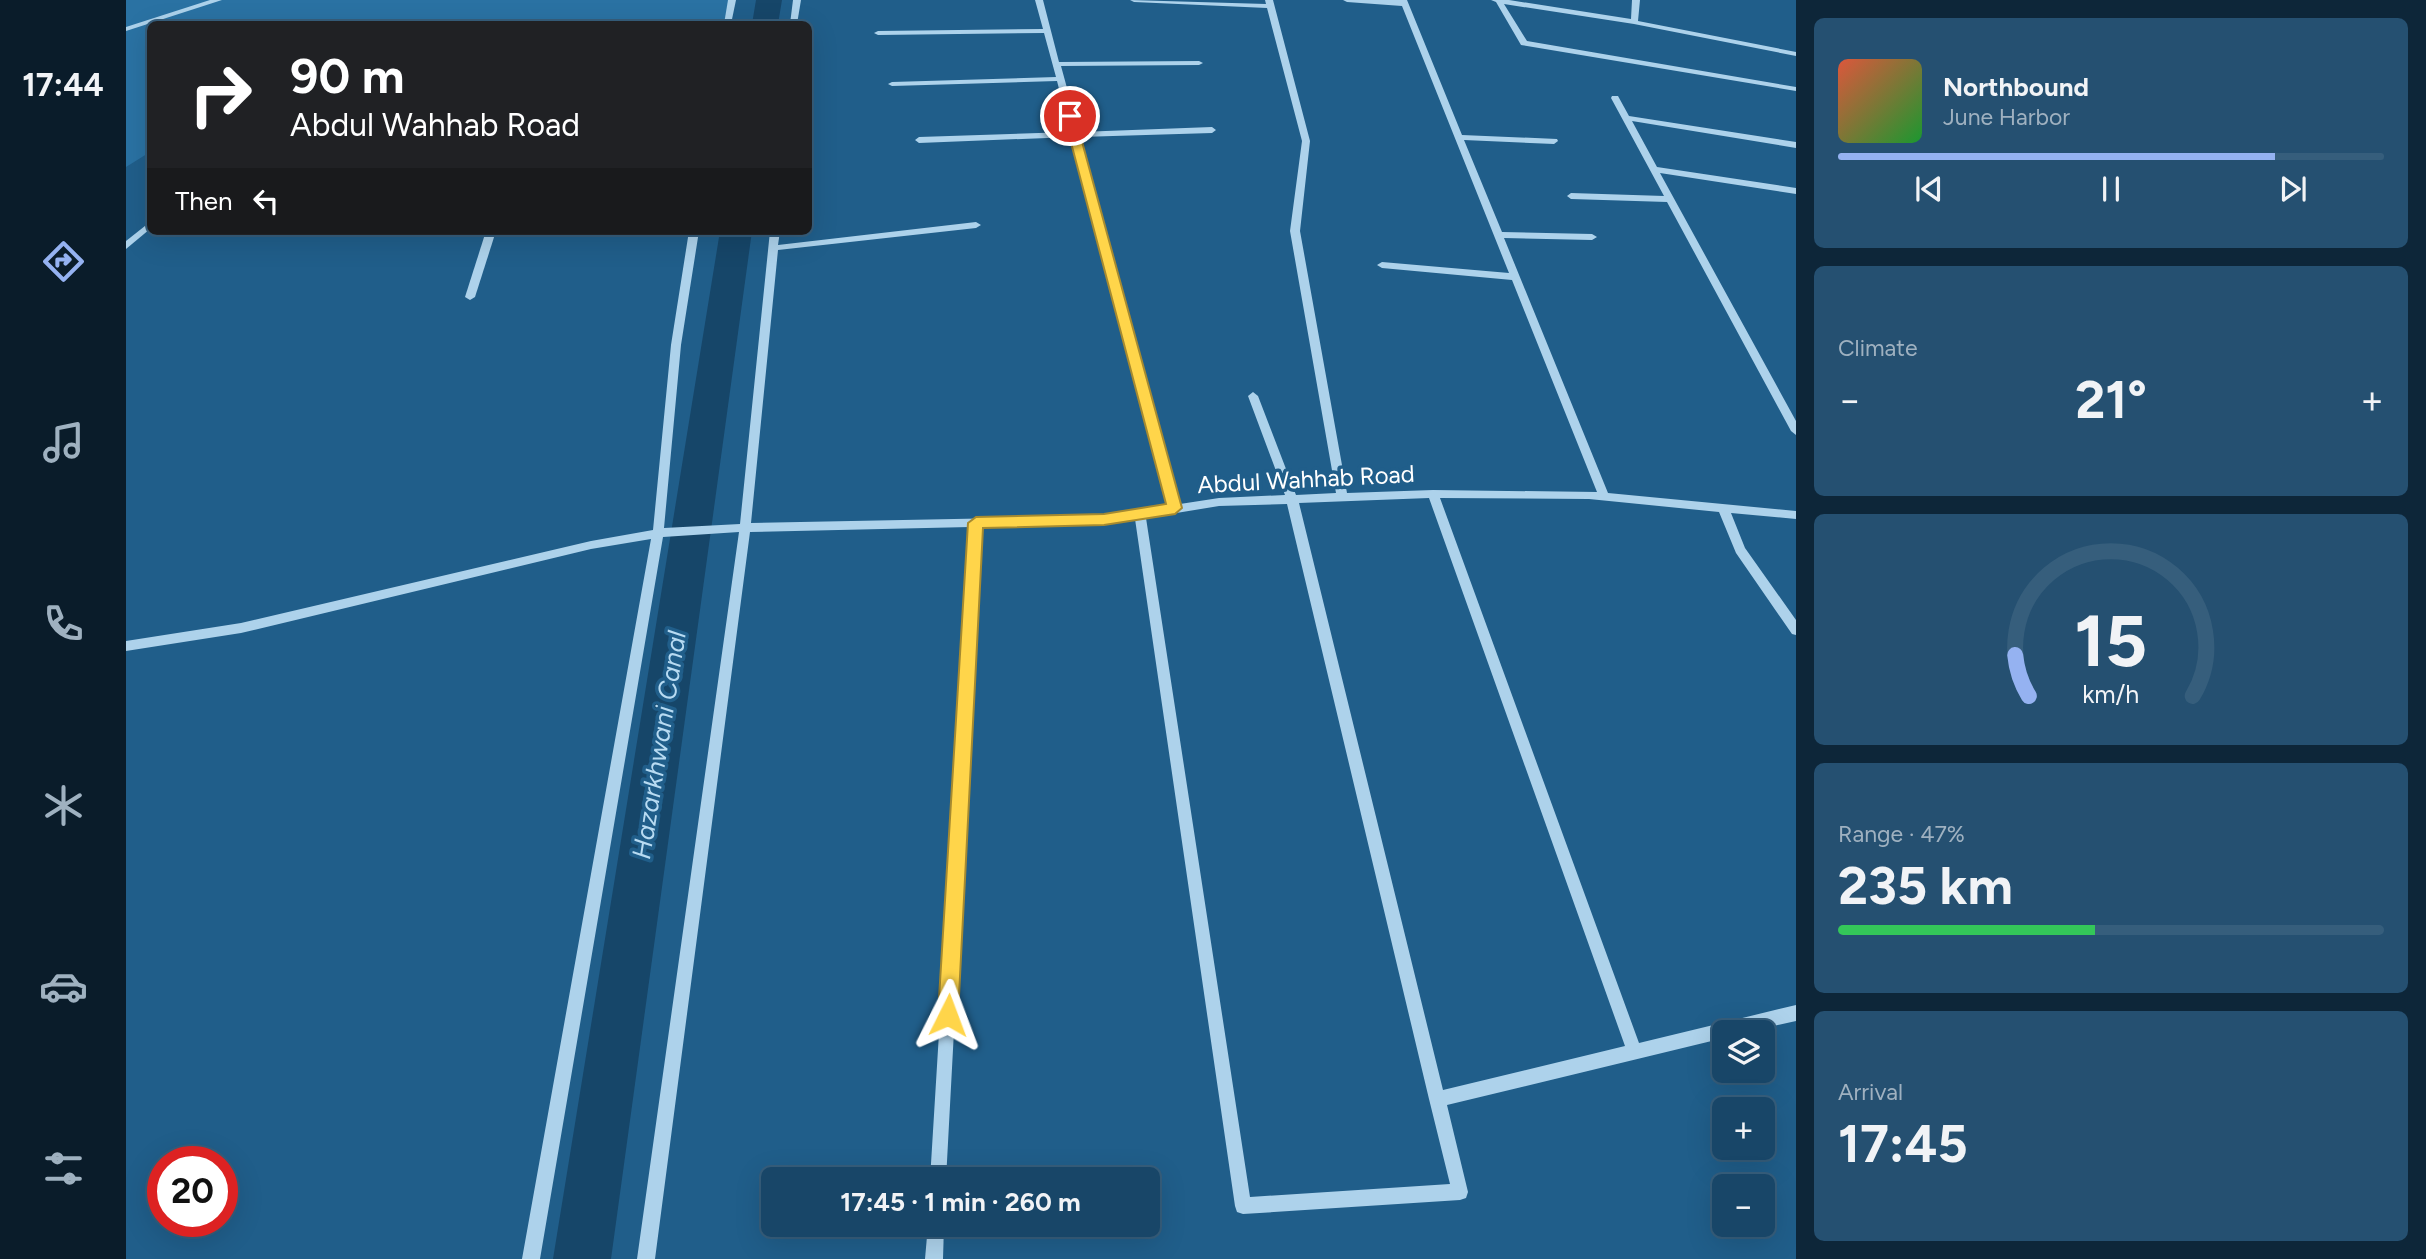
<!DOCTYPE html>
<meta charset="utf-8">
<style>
body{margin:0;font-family:Figtree,sans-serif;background:#255071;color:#f1f3f6;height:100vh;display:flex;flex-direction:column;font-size:26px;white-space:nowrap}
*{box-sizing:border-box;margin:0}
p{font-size:23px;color:#9fb1c0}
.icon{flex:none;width:38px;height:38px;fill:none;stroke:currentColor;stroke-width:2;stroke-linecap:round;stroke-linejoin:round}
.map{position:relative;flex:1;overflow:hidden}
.drawer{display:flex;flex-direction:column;gap:18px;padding:18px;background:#0d2639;width:630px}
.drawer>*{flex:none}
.hud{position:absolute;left:21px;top:21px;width:665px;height:214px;border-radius:10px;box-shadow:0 7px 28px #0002,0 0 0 2px #365e7c;background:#202124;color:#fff;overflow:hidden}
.controls{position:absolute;left:1586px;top:1020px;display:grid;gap:14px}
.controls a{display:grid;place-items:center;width:63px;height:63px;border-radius:10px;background:#184668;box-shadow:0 7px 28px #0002,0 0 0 2px #365e7c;font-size:35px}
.speed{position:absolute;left:21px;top:1146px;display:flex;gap:14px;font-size:35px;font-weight:700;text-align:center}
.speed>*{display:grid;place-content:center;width:91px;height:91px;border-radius:50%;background:#184668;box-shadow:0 7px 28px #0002,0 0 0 2px #365e7c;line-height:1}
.speed .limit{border:10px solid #d22;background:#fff;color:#111}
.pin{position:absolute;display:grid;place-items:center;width:60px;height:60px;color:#fff;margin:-30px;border:4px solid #fff;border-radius:50%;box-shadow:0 2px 7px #0007}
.me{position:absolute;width:77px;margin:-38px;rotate:3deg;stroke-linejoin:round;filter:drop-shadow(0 0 5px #0008)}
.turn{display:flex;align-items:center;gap:24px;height:147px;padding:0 28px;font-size:32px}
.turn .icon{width:91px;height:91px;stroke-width:2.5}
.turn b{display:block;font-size:49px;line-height:60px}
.then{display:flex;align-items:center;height:66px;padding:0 28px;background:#0003;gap:14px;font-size:26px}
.big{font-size:52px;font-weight:700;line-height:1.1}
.drawer .widget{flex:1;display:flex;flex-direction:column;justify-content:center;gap:10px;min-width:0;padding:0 24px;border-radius:10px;background:#255071}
.drawer .dial{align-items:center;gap:0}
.dial svg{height:182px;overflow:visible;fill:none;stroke:#365e7c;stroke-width:7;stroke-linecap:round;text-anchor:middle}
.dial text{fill:#f1f3f6;stroke:none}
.song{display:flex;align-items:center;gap:21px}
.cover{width:84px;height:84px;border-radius:10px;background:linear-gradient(135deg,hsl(10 70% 55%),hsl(130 70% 35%))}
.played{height:7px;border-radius:4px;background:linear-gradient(90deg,#95b2f1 80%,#365e7c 80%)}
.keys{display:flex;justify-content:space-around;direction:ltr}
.heat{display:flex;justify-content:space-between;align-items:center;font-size:38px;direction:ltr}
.charge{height:10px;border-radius:5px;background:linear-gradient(90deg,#34c759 47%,#365e7c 0)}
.trip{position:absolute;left:635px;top:1167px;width:399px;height:70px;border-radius:10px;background:#184668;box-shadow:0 7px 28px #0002,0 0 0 2px #365e7c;font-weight:700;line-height:70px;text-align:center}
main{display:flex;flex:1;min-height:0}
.tab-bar{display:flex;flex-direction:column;width:126px;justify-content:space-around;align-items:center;background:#0a1c2a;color:#9fb1c0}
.tab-bar .icon{width:49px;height:49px}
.tab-bar .selected{color:#95b2f1}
.tab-bar b{font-size:32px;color:#f1f3f6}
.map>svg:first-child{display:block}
</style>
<main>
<nav class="tab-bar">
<b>17:44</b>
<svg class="icon selected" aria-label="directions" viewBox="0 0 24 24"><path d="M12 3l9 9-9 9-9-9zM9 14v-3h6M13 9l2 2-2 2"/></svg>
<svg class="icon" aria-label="music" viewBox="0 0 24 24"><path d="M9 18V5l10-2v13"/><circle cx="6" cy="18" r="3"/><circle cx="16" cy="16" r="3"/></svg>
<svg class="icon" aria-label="phone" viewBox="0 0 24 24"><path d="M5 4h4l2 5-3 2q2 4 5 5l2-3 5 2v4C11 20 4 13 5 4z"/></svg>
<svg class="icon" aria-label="climate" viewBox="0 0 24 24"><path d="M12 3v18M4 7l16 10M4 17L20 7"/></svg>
<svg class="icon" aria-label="car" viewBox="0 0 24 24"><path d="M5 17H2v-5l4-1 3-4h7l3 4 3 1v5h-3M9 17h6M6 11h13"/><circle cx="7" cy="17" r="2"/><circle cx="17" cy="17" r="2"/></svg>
<svg class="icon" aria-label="filters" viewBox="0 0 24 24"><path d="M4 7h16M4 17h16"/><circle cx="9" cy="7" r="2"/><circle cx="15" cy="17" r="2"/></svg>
</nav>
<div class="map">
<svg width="1670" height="1259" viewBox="0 0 1670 1259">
<rect width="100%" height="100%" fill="#205e8a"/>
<!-- green -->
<path fill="#2a72a3" d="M0,0H608L603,24H24V152L0,167Z"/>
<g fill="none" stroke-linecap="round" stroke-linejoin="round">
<!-- canal -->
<g fill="#164669" fill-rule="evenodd">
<path d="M630,0H656L652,24H626Z"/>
<path d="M594,231H626L485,1259H427Z"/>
</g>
<!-- minor -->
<g fill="#add2eb" fill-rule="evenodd">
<path d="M84,0H96L0,31V27Z"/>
<path d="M602,0H610L605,24H598Z"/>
<path d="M667,0H675L671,24H664Z"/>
<path d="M909,0H917L933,62L1073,61L1077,63L1073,65L935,66L953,132L1086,127L1090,130L1086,133L954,137L1054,504L1093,498L1159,495L1122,396L1127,392L1132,396L1170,495L1210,493L1164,231L1176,141L1141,8L1008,2L1004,0L1140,4L1139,0H1147L1184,141L1174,231L1221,493L1307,490L1471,492L1386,280L1256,268L1251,265L1256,262L1383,273L1276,6L1221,2L1217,0H1281L1336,135L1431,139L1432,141L1428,144L1338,140L1376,232L1466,234L1471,237L1466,240L1378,238L1482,493L1670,511V519L1605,513L1619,548L1670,620V635L1666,634L1610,553L1593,512L1463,499L1314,498L1513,1043L1670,1005V1021L1621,1032H1598V1038L1321,1105L1342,1192L1340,1198L1334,1200L1117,1214L1111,1212L1109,1206L1009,519L978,524L855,527L820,1180H804L844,527L624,532L529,1259H511L613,532L537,537L414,1259H396L525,539L465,549L115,633L0,651V641L115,623L465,541L527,530L545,345L563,231H573L555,345L538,528L614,524L644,231H654L652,245L850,222L855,225L850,228L652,250L625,523L978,516L1043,506L946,137L793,143L789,140L793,137L944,132L931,81L766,86L762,84L766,82L930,77L918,33L752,35L748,33L752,31L917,29ZM1303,498L1499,1046L1317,1090L1173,503ZM1161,504L1303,1099L1324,1184L1124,1197L1020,518L1093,506Z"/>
<path d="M1365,0H1383L1505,19L1506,0H1514L1512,21L1670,52V56L1508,24L1378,4L1401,41L1670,87V91L1395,45L1370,2Z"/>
<path d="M1486,96H1492L1503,116L1670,142V148L1506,121L1531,167L1670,188V194L1534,173L1670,421V435L1665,431L1541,202L1445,199L1441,196L1445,193L1538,196L1485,98Z"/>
<path d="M24,222V229L0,249V241Z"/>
<path d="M360,231H370L349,297L344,300L339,297Z"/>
<path d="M802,1225H818L817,1259H799Z"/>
</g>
</g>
<!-- route -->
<path fill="#ffd54a" stroke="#a68a30" stroke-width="2" d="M944,113L949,116L1056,508L1049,514L978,525L857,528L832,1015L829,1022L822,1025L815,1022L812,1015L842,523L850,517L978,514L1040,504L938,116Z"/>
<g text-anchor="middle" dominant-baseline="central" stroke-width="7" stroke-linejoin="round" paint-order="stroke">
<!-- street labels -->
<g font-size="24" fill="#fff" stroke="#205e8a">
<text transform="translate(1180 479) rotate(-3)">Abdul Wahhab Road</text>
</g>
<!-- water labels -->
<g font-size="26" font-style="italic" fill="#b8dbf2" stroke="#205e8a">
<text transform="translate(533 745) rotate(-81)">Hazarkhwani Canal</text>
</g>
</g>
</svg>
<div class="controls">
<a><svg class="icon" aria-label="layers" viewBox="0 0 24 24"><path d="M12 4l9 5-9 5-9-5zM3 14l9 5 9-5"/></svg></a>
<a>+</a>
<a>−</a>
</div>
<div class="speed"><div class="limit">20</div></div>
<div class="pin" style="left:944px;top:116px;background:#d93025"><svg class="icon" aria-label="arrive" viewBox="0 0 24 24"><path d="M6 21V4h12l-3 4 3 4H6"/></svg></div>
<svg class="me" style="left:822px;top:1015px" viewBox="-20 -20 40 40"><path d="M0-17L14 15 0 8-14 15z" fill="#ffd54a" stroke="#fff" stroke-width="4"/></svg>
<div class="trip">17:45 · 1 min · 260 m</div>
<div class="hud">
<div class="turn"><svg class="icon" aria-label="right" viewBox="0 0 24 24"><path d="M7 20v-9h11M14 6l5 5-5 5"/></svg><div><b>90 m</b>Abdul Wahhab Road</div></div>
<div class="then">Then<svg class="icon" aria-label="left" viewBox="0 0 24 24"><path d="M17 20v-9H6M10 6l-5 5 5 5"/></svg></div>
</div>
</div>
<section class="drawer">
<div class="widget">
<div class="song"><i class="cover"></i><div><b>Northbound</b><p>June Harbor</p></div></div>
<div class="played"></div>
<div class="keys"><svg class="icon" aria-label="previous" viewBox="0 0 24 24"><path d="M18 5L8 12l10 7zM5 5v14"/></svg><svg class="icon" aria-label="pause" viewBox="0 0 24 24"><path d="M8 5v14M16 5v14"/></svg><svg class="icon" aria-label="next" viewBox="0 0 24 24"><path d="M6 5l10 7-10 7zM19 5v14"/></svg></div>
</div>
<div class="widget"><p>Climate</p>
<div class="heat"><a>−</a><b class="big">21°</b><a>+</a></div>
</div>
<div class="widget dial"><svg viewBox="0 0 100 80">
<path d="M14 69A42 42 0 1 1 86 69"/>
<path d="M14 69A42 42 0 0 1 8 51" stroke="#95b2f1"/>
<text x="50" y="56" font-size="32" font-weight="700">15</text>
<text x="50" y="72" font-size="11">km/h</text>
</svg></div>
<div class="widget"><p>Range · 47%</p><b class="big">235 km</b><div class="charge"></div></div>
<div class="widget"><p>Arrival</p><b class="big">17:45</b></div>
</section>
</main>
